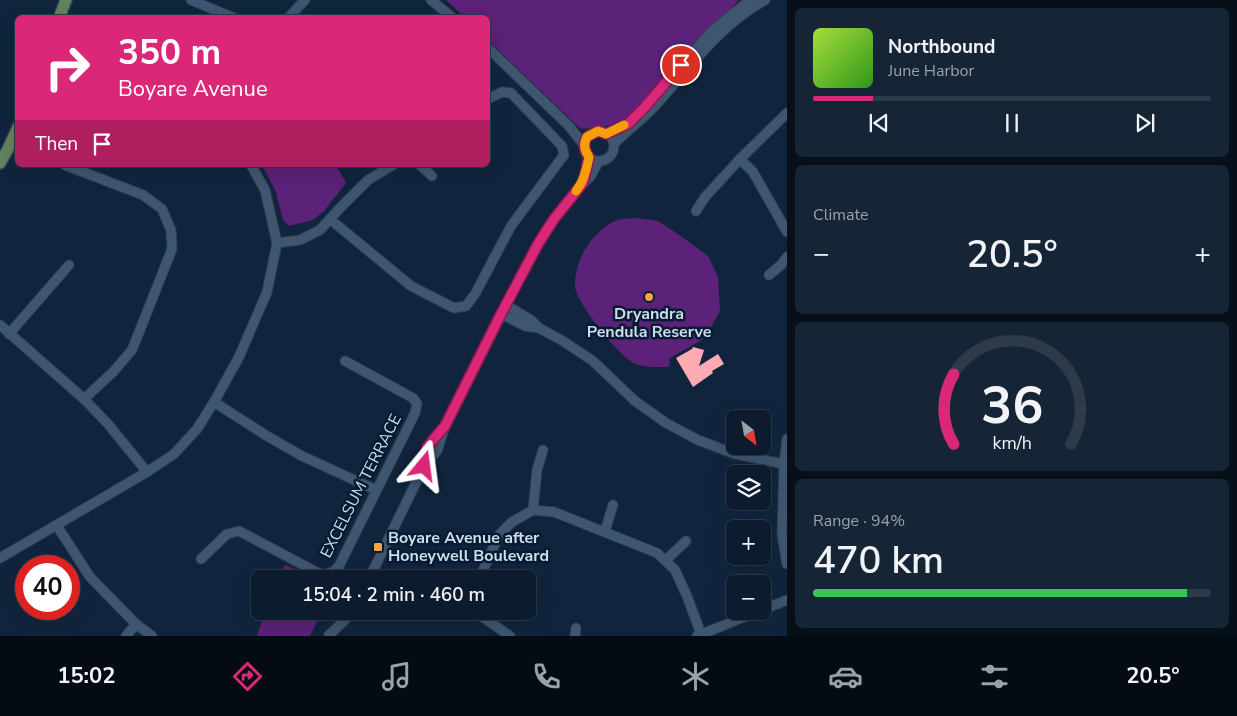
<!DOCTYPE html>
<meta charset="utf-8">
<style>
body{margin:0;font-family:"Nunito Sans",sans-serif;background:#152536;color:#f1f3f6;height:100vh;display:flex;flex-direction:column;font-size:19px;white-space:nowrap}
*{box-sizing:border-box;margin:0}
p{font-size:16px;color:#9aa1aa}
.icon{flex:none;width:28px;height:28px;fill:none;stroke:currentColor;stroke-width:2;stroke-linecap:round;stroke-linejoin:round}
.map{position:relative;flex:1;overflow:hidden}
.sheet{display:flex;flex-direction:column;gap:8px;padding:8px;background:#070f19;width:450px}
.sheet>*{flex:none}
.guide{position:absolute;left:15px;top:15px;width:475px;height:152px;border-radius:8px;box-shadow:0 5px 20px #0002,0 0 0 1px #2c3a4a;background:#db2777;color:#fff;overflow:hidden}
.needle{width:32px;rotate:149deg}
.fabs{position:absolute;left:726px;top:410px;display:grid;gap:10px}
.fabs a{display:grid;place-items:center;width:45px;height:45px;border-radius:8px;background:#0c1c2e;box-shadow:0 5px 20px #0002,0 0 0 1px #2c3a4a;font-size:25px}
.speed{position:absolute;left:15px;top:555px;display:flex;gap:10px;font-size:25px;font-weight:700;text-align:center}
.speed>*{display:grid;place-content:center;width:65px;height:65px;border-radius:50%;background:#0c1c2e;box-shadow:0 5px 20px #0002,0 0 0 1px #2c3a4a;line-height:1}
.speed .limit{border:8px solid #d22;background:#fff;color:#111}
.pin{position:absolute;display:grid;place-items:center;width:42px;height:42px;color:#fff;margin:-21px;border:2px solid #fff;border-radius:50%;box-shadow:0 1px 5px #0007}
.me{position:absolute;width:55px;margin:-28px;rotate:16deg;stroke-linejoin:round;filter:drop-shadow(0 0 4px #0008)}
.turn{display:flex;align-items:center;gap:18px;height:105px;padding:0 20px;font-size:22px}
.turn .icon{width:65px;height:65px;stroke-width:2.5}
.turn b{display:block;font-size:35px;line-height:42px}
.then{display:flex;align-items:center;height:48px;padding:0 20px;background:#0003;gap:10px;font-size:19px}
.big{font-size:38px;font-weight:600;line-height:1.1}
.sheet .tile{flex:1;display:flex;flex-direction:column;justify-content:center;gap:8px;min-width:0;padding:0 18px;border-radius:8px;background:#152536}
.sheet .dial{align-items:center;gap:0}
.dial svg{height:130px;overflow:visible;fill:none;stroke:#2c3a4a;stroke-width:7;stroke-linecap:round;text-anchor:middle}
.dial text{fill:#f1f3f6;stroke:none}
.song{display:flex;align-items:center;gap:15px}
.cover{width:60px;height:60px;border-radius:8px;background:linear-gradient(135deg,hsl(80 70% 55%),hsl(110 70% 35%))}
.played{height:5px;border-radius:2px;background:linear-gradient(90deg,#db2777 15%,#2c3a4a 15%)}
.keys{display:flex;justify-content:space-around;direction:ltr}
.heat{display:flex;justify-content:space-between;align-items:center;font-size:28px;direction:ltr}
.charge{height:8px;border-radius:4px;background:linear-gradient(90deg,#34c759 94%,#2c3a4a 0)}
.trip{position:absolute;left:251px;top:570px;width:285px;height:50px;border-radius:8px;background:#0c1c2e;box-shadow:0 5px 20px #0002,0 0 0 1px #2c3a4a;font-weight:600;line-height:50px;text-align:center}
.tab-bar{display:flex;height:80px;justify-content:space-around;align-items:center;background:#050b12;color:#9aa1aa}
.tab-bar .icon{width:35px;height:35px}
.tab-bar .active{color:#db2777}
.tab-bar b{font-size:22px;color:#f1f3f6}
main{display:flex;flex:1;min-height:0}
.map>svg:first-child{display:block}
</style>
<main>
<div class="map">
<svg width="787" height="636" viewBox="0 0 787 636">
<rect width="100%" height="100%" fill="#10253d"/>
<!-- green -->
<g fill="#5c2179">
<path d="M446,0H739L642,104L621,124L581,129L488,40V18L464,17Z"/>
<path d="M262,165H336L346,183L324,211L313,220L289,226L283,220L276,192Z"/>
<path d="M637,218L658,221L678,234L708,256L718,277L720,311L705,338L670,358L669,367C657,367 642,368 632,362C617,353 576,303 575,286C574,262 592,231 615,221C621,218 630,219 637,218Z"/>
<path d="M285,565L318,578L320,579H279Z"/>
<path d="M265,611H322L310,636H257Z"/>
</g>
<!-- building -->
<path fill="#feaab3" d="M693,347L704,350L699,366L718,354L724,364L712,371L713,373L693,387L676,358L692,349Z"/>
<g fill="none" stroke-linecap="round" stroke-linejoin="round">
<!-- minor casing -->
<g stroke="#323f53" stroke-width="11">
<g id="minor">
<path d="M191,0L234,18"/>
<path d="M431,0L453,18"/>
<path d="M288,18L305,0"/>
<path d="M488,48L569,126L584,145"/>
<circle cx="599" cy="146" r="15"/>
<path d="M606,134L628,124L644,108L712,31L750,0"/>
<path d="M614,144C626,131 641,121 653,108C689,69 718,26 765,0"/>
<path d="M740,159L753,172L787,232"/>
<path d="M65,165L143,195L162,209L171,230L172,249L132,350L113,372L84,399"/>
<path d="M420,165L432,176"/>
<path d="M583,183L589,157"/>
<path d="M696,211L705,197L740,159L787,113"/>
<path d="M331,220L411,286L454,308L466,306L475,294L511,226L564,155L562,146L511,93L502,92L488,99"/>
<path d="M277,243L300,240L320,230L340,208L368,180L393,165"/>
<path d="M769,275L781,265L787,257"/>
<path d="M506,305L531,320L539,328"/>
<path d="M501,314L525,326L539,328L563,341L593,361L635,401L666,423L698,440L735,454L784,464"/>
<path d="M0,325L84,399L108,424L147,472"/>
<path d="M9,334L69,265"/>
<path d="M214,402L267,436L302,456L376,490"/>
<path d="M787,439L784,464L782,535L787,564"/>
<path d="M424,466L437,451L445,426L501,314L538,244L554,219L583,183L590,177L599,161"/>
<path d="M533,510L537,470L543,450"/>
<path d="M57,526L90,577L136,624L152,636"/>
<path d="M605,531L613,505"/>
<path d="M0,558L147,472L174,454L197,429L214,402L239,357L267,292L277,243L265,190L251,165"/>
<path d="M201,559L227,534L239,531L322,575L333,572L339,566L415,413L417,404L413,398L345,361"/>
<path d="M666,560L686,541"/>
<path d="M369,579L424,466L427,447L440,432"/>
<path d="M479,579L499,535L512,522L533,510L554,512L657,553L675,570L687,596L701,634"/>
<path d="M762,610L787,600"/>
<path d="M474,611L510,636"/>
<path d="M329,635L345,620L351,611"/>
<path d="M126,636L136,624"/>
<path d="M575,636L576,628"/>
<path d="M697,636L759,611"/>
</g>
</g>
<!-- major casing -->
<g stroke="#323f53" stroke-width="14">
<g id="major">
<path d="M59,18L66,0"/>
<path d="M0,163L8,149L18,127"/>
</g>
</g>
<!-- minor -->
<use href="#minor" stroke="#3f5670" stroke-width="9"/>
<!-- major -->
<use href="#major" stroke="#61845d" stroke-width="11"/>
</g>
<g fill="none" stroke-linecap="round" stroke-linejoin="round">
<!-- route casing -->
<g stroke="#8e194d" stroke-width="12">
<path id="route" d="M424,466L427,447L445,426L501,314L538,244L554,219L583,183L589,157C584,150 583,144 587,137L598,131L606,134L628,124L644,108L681,65"/>
</g>
<!-- route -->
<use href="#route" stroke="#db2777" stroke-width="9"/>
<!-- slow -->
<path stroke="#f59e0b" stroke-width="9" d="M576,191C584,181 587,169 589,157C584,150 583,144 587,137L598,131L606,134L624,125"/>
</g>
<!-- markers -->
<g fill="#efa73e" stroke="#071c32" stroke-width="2">
<circle cx="649" cy="297" r="5"/>
<rect x="373" y="542" width="10" height="10" rx="2.5"/>
</g>
<g text-anchor="middle" dominant-baseline="central" stroke-width="5" stroke-linejoin="round" paint-order="stroke">
<!-- poi labels -->
<g font-size="16" font-weight="bold" fill="#cfdceb" stroke="#071c32">
<text x="649" y="314">Dryandra<tspan x="649" dy="18">Pendula Reserve</tspan></text>
<text x="388" y="538" text-anchor="start">Boyare Avenue after<tspan x="388" dy="18">Honeywell Boulevard</tspan></text>
</g>
<!-- street labels -->
<g font-size="16" fill="#cfdceb" stroke="#071c32">
<text transform="translate(361 486) rotate(-63)">EXCELSUM TERRACE</text>
</g>
</g>
</svg>
<div class="fabs">
<a><svg class="needle" viewBox="-14 -14 28 28"><path d="M0-13l5 13h-10z" fill="#e53935"/><path d="M0 13l5-13h-10z" fill="#9aa1aa"/></svg></a>
<a><svg class="icon" aria-label="layers" viewBox="0 0 24 24"><path d="M12 4l9 5-9 5-9-5zM3 14l9 5 9-5"/></svg></a>
<a>+</a>
<a>−</a>
</div>
<div class="speed"><div class="limit">40</div></div>
<div class="pin" style="left:681px;top:65px;background:#d93025"><svg class="icon" aria-label="arrive" viewBox="0 0 24 24"><path d="M6 21V4h12l-3 4 3 4H6"/></svg></div>
<svg class="me" style="left:424px;top:466px" viewBox="-20 -20 40 40"><path d="M0-17L14 15 0 8-14 15z" fill="#db2777" stroke="#fff" stroke-width="4"/></svg>
<div class="trip">15:04 · 2 min · 460 m</div>
<div class="guide">
<div class="turn"><svg class="icon" aria-label="right" viewBox="0 0 24 24"><path d="M7 20v-9h11M14 6l5 5-5 5"/></svg><div><b>350 m</b>Boyare Avenue</div></div>
<div class="then">Then<svg class="icon" aria-label="arrive" viewBox="0 0 24 24"><path d="M6 21V4h12l-3 4 3 4H6"/></svg></div>
</div>
</div>
<section class="sheet">
<div class="tile">
<div class="song"><i class="cover"></i><div><b>Northbound</b><p>June Harbor</p></div></div>
<div class="played"></div>
<div class="keys"><svg class="icon" aria-label="previous" viewBox="0 0 24 24"><path d="M18 5L8 12l10 7zM5 5v14"/></svg><svg class="icon" aria-label="pause" viewBox="0 0 24 24"><path d="M8 5v14M16 5v14"/></svg><svg class="icon" aria-label="next" viewBox="0 0 24 24"><path d="M6 5l10 7-10 7zM19 5v14"/></svg></div>
</div>
<div class="tile"><p>Climate</p>
<div class="heat"><a>−</a><b class="big">20.5°</b><a>+</a></div>
</div>
<div class="tile dial"><svg viewBox="0 0 100 80">
<path d="M14 69A42 42 0 1 1 86 69"/>
<path d="M14 69A42 42 0 0 1 14 26" stroke="#db2777"/>
<text x="50" y="56" font-size="32" font-weight="700">36</text>
<text x="50" y="72" font-size="11">km/h</text>
</svg></div>
<div class="tile"><p>Range · 94%</p><b class="big">470 km</b><div class="charge"></div></div>
</section>
</main>
<nav class="tab-bar">
<b>15:02</b>
<svg class="icon active" aria-label="directions" viewBox="0 0 24 24"><path d="M12 3l9 9-9 9-9-9zM9 14v-3h6M13 9l2 2-2 2"/></svg>
<svg class="icon" aria-label="music" viewBox="0 0 24 24"><path d="M9 18V5l10-2v13"/><circle cx="6" cy="18" r="3"/><circle cx="16" cy="16" r="3"/></svg>
<svg class="icon" aria-label="phone" viewBox="0 0 24 24"><path d="M5 4h4l2 5-3 2q2 4 5 5l2-3 5 2v4C11 20 4 13 5 4z"/></svg>
<svg class="icon" aria-label="climate" viewBox="0 0 24 24"><path d="M12 3v18M4 7l16 10M4 17L20 7"/></svg>
<svg class="icon" aria-label="car" viewBox="0 0 24 24"><path d="M5 17H2v-5l4-1 3-4h7l3 4 3 1v5h-3M9 17h6M6 11h13"/><circle cx="7" cy="17" r="2"/><circle cx="17" cy="17" r="2"/></svg>
<svg class="icon" aria-label="filters" viewBox="0 0 24 24"><path d="M4 7h16M4 17h16"/><circle cx="9" cy="7" r="2"/><circle cx="15" cy="17" r="2"/></svg>
<b>20.5°</b>
</nav>
